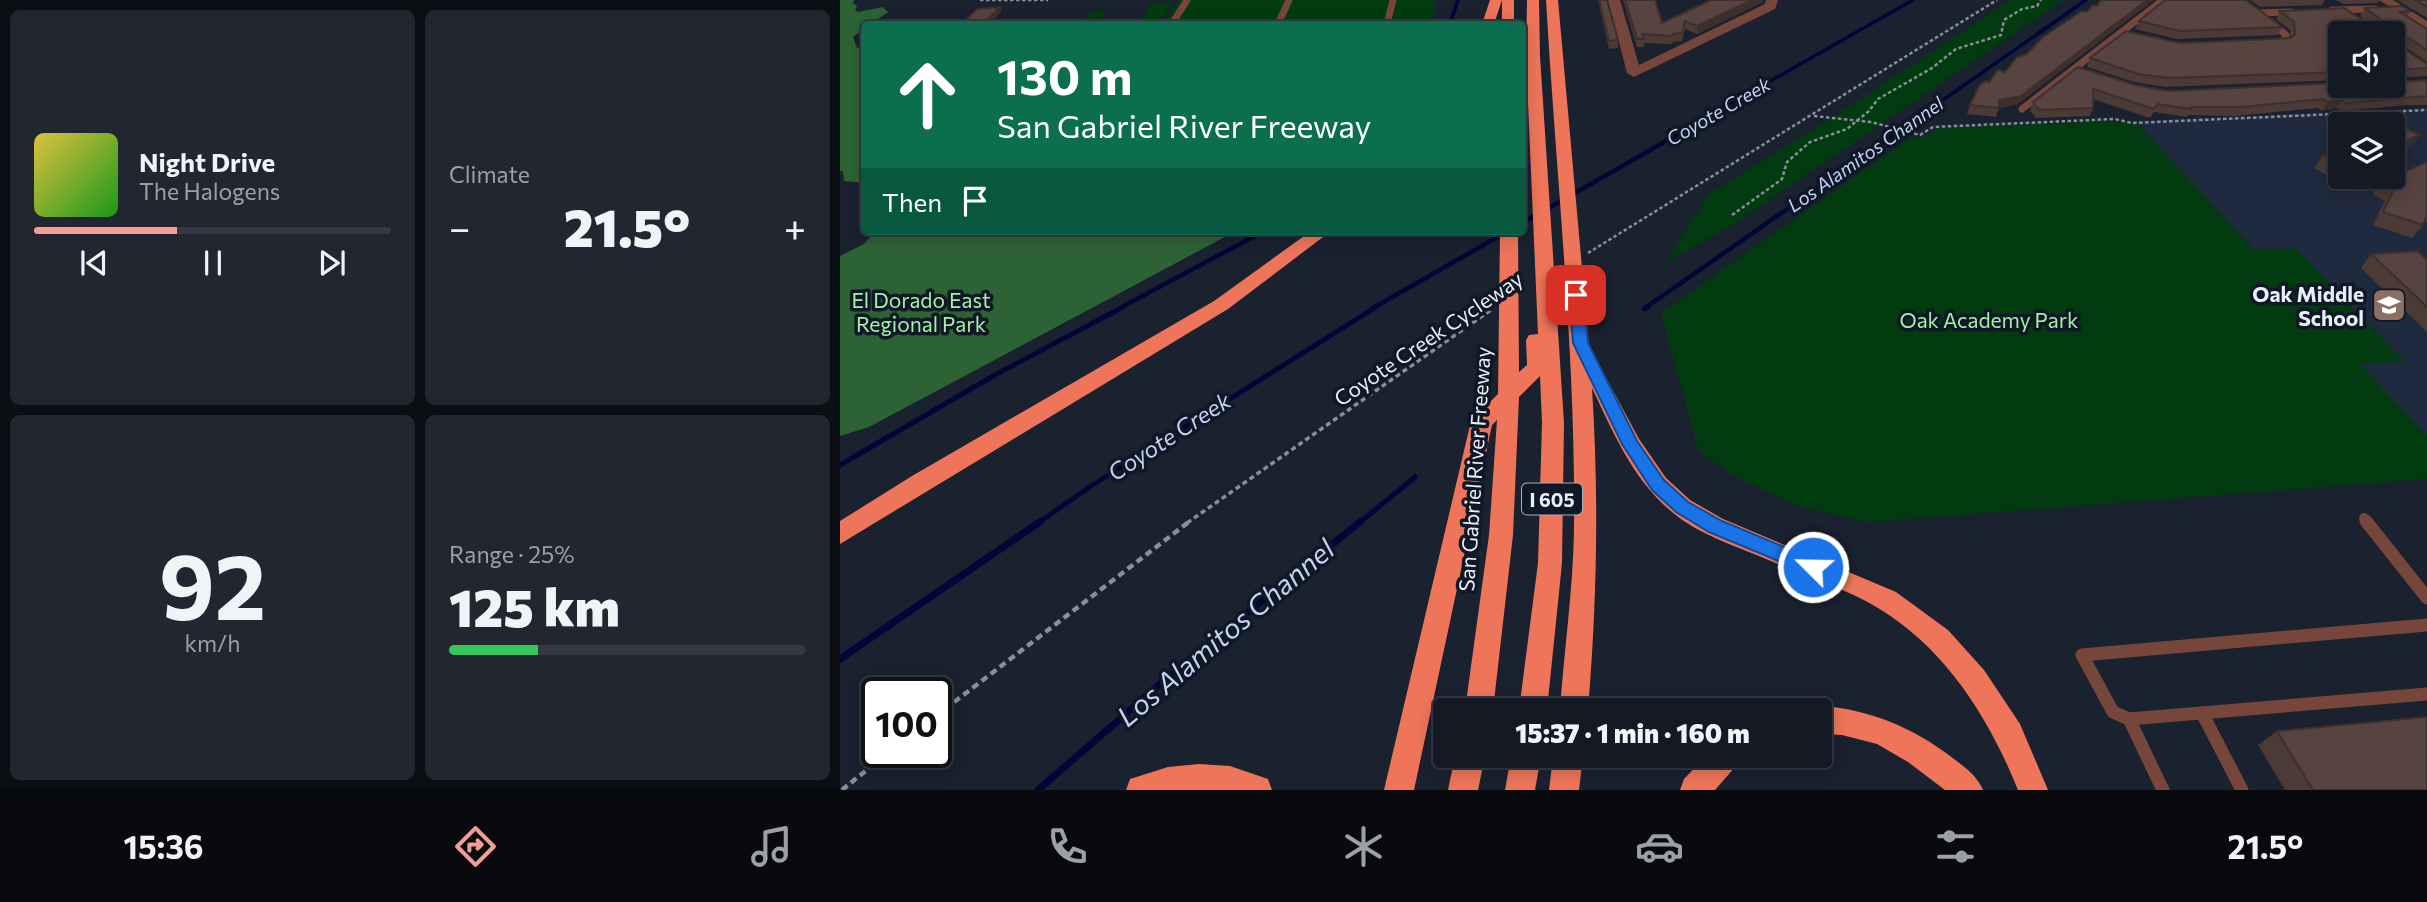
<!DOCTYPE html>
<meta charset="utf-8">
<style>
body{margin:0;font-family:Commissioner,sans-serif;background:#212630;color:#f1f3f6;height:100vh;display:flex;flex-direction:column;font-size:26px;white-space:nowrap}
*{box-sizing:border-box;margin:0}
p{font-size:23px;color:#9da0a6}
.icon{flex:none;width:38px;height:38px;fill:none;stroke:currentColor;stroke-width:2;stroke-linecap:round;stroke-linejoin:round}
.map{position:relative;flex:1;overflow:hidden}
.details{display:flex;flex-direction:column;gap:10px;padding:10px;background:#0b0e13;width:840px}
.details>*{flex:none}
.top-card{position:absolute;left:21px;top:21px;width:665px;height:214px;border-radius:7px;box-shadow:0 4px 18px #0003,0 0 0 2px #333841;background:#0b6e4f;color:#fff;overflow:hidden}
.buttons{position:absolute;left:1488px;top:21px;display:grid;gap:14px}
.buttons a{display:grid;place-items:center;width:77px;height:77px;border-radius:7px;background:#141923;box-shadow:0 4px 18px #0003,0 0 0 2px #333841;font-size:35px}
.speed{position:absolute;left:21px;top:677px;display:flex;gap:14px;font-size:35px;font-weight:700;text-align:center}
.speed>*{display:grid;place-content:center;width:91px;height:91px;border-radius:50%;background:#141923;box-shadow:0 4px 18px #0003,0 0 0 2px #333841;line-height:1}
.speed .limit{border:4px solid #111;border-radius:10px;background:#fff;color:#111}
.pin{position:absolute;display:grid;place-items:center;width:60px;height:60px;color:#fff;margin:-30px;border-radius:14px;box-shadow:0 4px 10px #0006}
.me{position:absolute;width:77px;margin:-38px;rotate:293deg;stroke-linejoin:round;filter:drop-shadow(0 0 5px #0008)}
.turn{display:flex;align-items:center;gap:24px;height:147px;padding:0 21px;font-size:32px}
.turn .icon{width:91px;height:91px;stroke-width:2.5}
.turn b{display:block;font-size:49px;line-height:60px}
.then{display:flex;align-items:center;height:66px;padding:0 21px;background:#0003;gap:14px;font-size:26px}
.big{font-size:52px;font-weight:800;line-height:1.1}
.details .tile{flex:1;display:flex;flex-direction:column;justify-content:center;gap:10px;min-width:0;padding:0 24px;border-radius:10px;background:#212630}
.details .dial{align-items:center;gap:0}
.dial b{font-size:91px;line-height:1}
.song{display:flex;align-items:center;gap:21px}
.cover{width:84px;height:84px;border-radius:10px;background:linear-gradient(135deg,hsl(50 70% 55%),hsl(120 70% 35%))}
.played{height:7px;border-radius:4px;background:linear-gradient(90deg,#f59c95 40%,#333841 40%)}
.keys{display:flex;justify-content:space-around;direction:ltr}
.heat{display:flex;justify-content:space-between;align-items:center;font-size:38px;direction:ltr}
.charge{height:10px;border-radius:5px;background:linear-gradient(90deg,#34c759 25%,#333841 0)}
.details .tiles{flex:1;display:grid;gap:10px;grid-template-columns:repeat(2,1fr)}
.trip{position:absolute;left:593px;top:698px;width:399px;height:70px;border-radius:7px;background:#141923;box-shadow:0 4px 18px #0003,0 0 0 2px #333841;font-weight:800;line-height:70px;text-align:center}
.dock{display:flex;height:112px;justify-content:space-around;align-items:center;background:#080a0e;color:#9da0a6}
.dock .icon{width:49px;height:49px}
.dock .on{color:#f59c95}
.dock b{font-size:32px;color:#f1f3f6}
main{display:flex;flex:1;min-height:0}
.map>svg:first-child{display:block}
</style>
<main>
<section class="details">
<div class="tiles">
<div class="tile">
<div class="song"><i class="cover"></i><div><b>Night Drive</b><p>The Halogens</p></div></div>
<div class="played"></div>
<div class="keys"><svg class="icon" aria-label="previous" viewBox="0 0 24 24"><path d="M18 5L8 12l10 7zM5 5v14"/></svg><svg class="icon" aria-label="pause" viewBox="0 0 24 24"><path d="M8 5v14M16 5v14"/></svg><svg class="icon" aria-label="next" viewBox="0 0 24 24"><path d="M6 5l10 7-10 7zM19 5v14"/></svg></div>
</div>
<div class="tile"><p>Climate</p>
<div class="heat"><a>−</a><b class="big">21.5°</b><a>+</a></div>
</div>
<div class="tile dial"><b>92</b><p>km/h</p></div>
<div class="tile"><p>Range · 25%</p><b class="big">125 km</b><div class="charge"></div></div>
</div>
</section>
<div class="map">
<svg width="1587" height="790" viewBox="0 0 1587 790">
<rect width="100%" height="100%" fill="#1a212f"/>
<!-- built -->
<path fill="#202a3e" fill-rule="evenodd" d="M1587,108V436L1519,364L1563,360L1455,248L1414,250L1299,125L1292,121ZM1500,124H1552V177H1500Z"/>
<!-- green -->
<g fill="#033b10">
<path d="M339,0H596L591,24H323Z"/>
<path d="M1170,0H1223L894,224L824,263L869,194L987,121Z"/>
<path d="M333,2L319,24H238L248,14L266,9L258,23L299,21L311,4Z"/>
<path d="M1275,121L1299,125L1414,250L1455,248L1564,361L1520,364L1587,436V479L1028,522L960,507L897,478L858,450L821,313L1071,137L1081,138L1099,128Z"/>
</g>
<!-- forest -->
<g fill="#2d6334">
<path d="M0,0H14L13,3L17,6L15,10L18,12L43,7L48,12L31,24H24V29L13,37L17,48H24V183L4,181L3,171H0Z"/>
<path d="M36,231H396L29,427L0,436V256L24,244Z"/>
</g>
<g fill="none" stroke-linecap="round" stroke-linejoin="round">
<!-- stream-far3 -->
<g stroke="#000637" stroke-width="3.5">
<path d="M610,24L618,0"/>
<path d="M832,137L1073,0"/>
<path d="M1050,137L1246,0"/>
</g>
<!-- stream-far2 -->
<g stroke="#000637" stroke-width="4.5">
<path d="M705,210L835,136"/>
<path d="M682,223L696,215"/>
<path d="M280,308L424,231"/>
<path d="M533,308L668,231"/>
<path d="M805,308L1052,136"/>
</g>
<!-- stream-far1 -->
<g stroke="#000637" stroke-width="5">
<path d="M804,309L808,307"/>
<path d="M0,465L153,376L283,307"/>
<path d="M198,523L251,486L536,307"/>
<path d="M519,523L575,477"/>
</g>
<!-- stream -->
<g stroke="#000637" stroke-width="7">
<path d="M0,659L201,521"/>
<path d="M198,790L334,672L521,521"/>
</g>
<!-- path-far2 -->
<g stroke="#888e9a" stroke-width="2.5" stroke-dasharray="3.5 2.5" stroke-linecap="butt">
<path d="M140,0H208"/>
<path d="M974,116L1031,122L1080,135L1093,127L1275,119L1292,123L1587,110"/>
<path d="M892,215L942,179L947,162L970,142L1007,129L1029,111L1038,99L1092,68L1116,49L1161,35L1164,20L1182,9L1197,6L1201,0"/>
<path d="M748,253L1157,0"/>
</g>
<!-- path-far1 -->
<path stroke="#888e9a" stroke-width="3.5" stroke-dasharray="5 3.5" stroke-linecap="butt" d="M347,523L651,310"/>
<!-- path -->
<g stroke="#888e9a" stroke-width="4.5" stroke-dasharray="7 4.5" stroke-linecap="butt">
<path d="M96,716L350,521"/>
<path d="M2,790L49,752"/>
</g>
<!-- lane-far2 -->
<g stroke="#77463b" stroke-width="7">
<path d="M1492,10L1535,9"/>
<path d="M1419,13L1451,12"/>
<path d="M1431,22L1446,35L1444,41L1434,42"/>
<path d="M332,24L347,0"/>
<path d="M438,24L449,0"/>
<path d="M547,24L553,0"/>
<path d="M1182,109L1323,0"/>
</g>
<!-- lane-far1 -->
<path stroke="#77463b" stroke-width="10" d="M1524,518L1528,523"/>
<!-- lane -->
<g stroke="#77463b" stroke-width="13">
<path d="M1526,521L1587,598"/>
<path d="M1587,625L1242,655L1273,712L1289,719L1587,694"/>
<path d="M1362,713L1402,790"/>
<path d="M1289,719L1323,790"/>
</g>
<!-- street -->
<g fill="#77463b" fill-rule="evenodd">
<path d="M768,0H780L799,65L925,4L926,0H938L935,9L794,77L787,73Z"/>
<path d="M1539,0H1553L1587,21V30Z"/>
</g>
<!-- highway -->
<g fill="#ee755a" fill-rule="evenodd">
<path d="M650,0H674V24H662V0L654,24H642Z"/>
<path d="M687,0H699L700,56L724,423L722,563L707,710H679L698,563L702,423L700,376L679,397L673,535L653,710H625L649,535L657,420L652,425L574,790H544L631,421L658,394L660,231H678L679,372L687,365L686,340L689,335L698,334L686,56Z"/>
<path d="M706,0H718L749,346L799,439L826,478L850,500L883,519L1056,592L1108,630L1144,670L1180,724L1208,790H1178C1149,718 1106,649 1038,608C1007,589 965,576 931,561C899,547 859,535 832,512C793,480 773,432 752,388C759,496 757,602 748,710H720C724,650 733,591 734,530C736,353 716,177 706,0Z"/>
<path d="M471,231H491L388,309L0,544V521L72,476L374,301Z"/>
<path d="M980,706C1030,709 1074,728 1114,759C1126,768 1137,776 1143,790H1105L1068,762L1037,744L1002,735L980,734V710H970Z"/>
<path d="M615,756H645L638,790H608Z"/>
<path d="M671,756H701L695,790H665Z"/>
<path d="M713,756H743L739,790H709Z"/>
<path d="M866,756H901L896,766L875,790H840L844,779Z"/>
<path d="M359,764L390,766L428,779L432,790H286L290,779L328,767Z"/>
</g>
</g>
<!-- wall -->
<g fill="#4b3a36">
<path d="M758,0H767L778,40V48L769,49Z"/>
<path d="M783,0H815L822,23L923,2L857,34L845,29L842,41L833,42L832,44L804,43V47H797Z"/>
<path d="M1410,0H1485L1482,5L1420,7Z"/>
<path d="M1496,0H1540L1538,3L1503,4Z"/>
<path d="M1557,0H1587V18Z"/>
<path d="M1525,8L1570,11L1567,17L1587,29V62L1553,39L1554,42L1587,64V76L1553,78L1557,82L1587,80V105H1569L1501,111L1496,108L1482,111L1477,108L1396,116L1348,115L1347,117L1314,112L1310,118L1253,99V108L1250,116L1196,118L1190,111L1193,102L1238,67L1295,85L1328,91L1552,86L1500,33V80L1325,87L1294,82L1247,67L1250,58L1340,43L1450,38V30L1436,19L1440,11L1540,31V30L1520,16Z"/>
<path d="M1299,21L1442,27L1438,35L1337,39L1295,29Z"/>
<path d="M1178,104L1159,108L1156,117L1127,114L1130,105Z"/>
<path d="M1500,149V177H1521L1504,184L1474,168L1483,155Z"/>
<path d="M1587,162V222L1584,221L1583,225L1572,238L1533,225L1545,201L1532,194L1542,181Z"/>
<path d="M1531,254L1587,260V332L1521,268Z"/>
<path d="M1437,731L1587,790H1445L1418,745Z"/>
</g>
<!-- shaded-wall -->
<g fill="#3d2f2c">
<path d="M912,0H923V2L857,34V26Z"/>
<path d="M1307,0H1314L1178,104L1156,108L1159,100Z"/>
<path d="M160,7L162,11L149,24H143Z"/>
<path d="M1502,100L1496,108L1482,111L1488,102Z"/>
<path d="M1580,135L1570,147L1552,155V146Z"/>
<path d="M1509,177H1521L1504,184Z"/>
</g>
<!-- building -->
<g fill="#57433f" stroke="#3d2f2c" stroke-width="2">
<path d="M759,0H767L778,40L769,41Z"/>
<path d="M785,0H815L822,23L871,0H912L857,26L845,21L842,33L833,34L832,36L802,34L804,39H797Z"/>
<path d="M1261,0H1307L1181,96L1159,100V108L1130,105L1139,86L1145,81L1149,82L1158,70L1165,72L1177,57L1187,54L1203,37L1242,11L1247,12L1253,5L1257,6Z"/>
<path d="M1325,0H1406L1442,27L1340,31L1299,21Z"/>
<path d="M1576,0H1587V7Z"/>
<path d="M1562,6L1570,11L1560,12L1587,29V50L1558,31L1552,34L1500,33V72L1329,78L1298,74L1250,58L1286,31L1340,43L1451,38L1455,34L1454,22L1440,11L1504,8L1540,31L1545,28V22L1525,8Z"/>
<path d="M160,7L143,24H122L137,9Z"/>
<path d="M1552,36L1554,42L1587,64V68L1555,70L1552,75Z"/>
<path d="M1238,67L1295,85L1328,91L1500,83V86H1552V77L1557,82L1587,80V96L1507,103L1502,100L1488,102L1483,99L1401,107H1351V109L1318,104L1314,109L1253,89V108L1199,110L1193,102Z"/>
<path d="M1554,123L1580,135L1552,146V124H1551Z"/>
<path d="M1500,149V164L1483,155Z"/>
<path d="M1587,162V215L1583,225L1543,212L1555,187L1542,181Z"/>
<path d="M1578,251L1587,260V307L1531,254Z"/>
<path d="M1587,717V790H1473L1437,731Z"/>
</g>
<!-- route -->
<path fill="#1a73e8" stroke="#114b97" stroke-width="2" d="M736,290L743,295L748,343L797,441L824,480L848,502L882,521L980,562L983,567L980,573L973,576L967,573L869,532L836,512L812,490L782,444L733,343L729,295Z"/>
<!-- icons -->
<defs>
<g id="school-square" transform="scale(1.75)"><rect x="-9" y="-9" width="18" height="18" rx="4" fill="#8d6e63" stroke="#101725"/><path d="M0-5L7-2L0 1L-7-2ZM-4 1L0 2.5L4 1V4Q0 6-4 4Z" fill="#fff"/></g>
</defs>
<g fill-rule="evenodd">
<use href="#school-square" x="1549" y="305"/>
</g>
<g text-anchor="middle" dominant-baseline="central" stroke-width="7" stroke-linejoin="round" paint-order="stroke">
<!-- far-water labels -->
<g font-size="19" font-style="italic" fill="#c1d4f5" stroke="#101725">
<text transform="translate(878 111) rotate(-30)">Coyote Creek</text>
<text transform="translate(1025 154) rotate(-35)">Los Alamitos Channel</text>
</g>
<!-- shield labels -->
<rect fill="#101725" stroke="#a8aeb9" stroke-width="2" x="682" y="483.5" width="60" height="31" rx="5"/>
<g font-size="19" font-weight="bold" fill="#e9eff9">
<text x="712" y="499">I 605</text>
</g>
<!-- poi labels -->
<g font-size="21" font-weight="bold" fill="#e9eff9" stroke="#101725" text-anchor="end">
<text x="1524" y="293">Oak Middle<tspan x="1524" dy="24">School</tspan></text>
</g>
<!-- park labels -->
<g font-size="21" fill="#a3f1a9" stroke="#101725">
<text x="81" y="299">El Dorado East<tspan x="81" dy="24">Regional Park</tspan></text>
<text x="1149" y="319">Oak Academy Park</text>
</g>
<!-- street labels -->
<g font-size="21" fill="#e9eff9" stroke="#101725">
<text transform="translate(588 338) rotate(-34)">Coyote Creek Cycleway</text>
<text transform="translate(634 469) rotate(-86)">San Gabriel River Freeway</text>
</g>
<!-- water labels -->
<g font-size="23" font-style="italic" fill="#c1d4f5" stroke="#101725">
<text transform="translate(329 436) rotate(-33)">Coyote Creek</text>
</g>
<!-- near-water labels -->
<g font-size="28" font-style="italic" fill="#c1d4f5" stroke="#101725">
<text transform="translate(385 632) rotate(-40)">Los Alamitos Channel</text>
</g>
</g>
</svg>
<div class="buttons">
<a><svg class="icon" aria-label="sound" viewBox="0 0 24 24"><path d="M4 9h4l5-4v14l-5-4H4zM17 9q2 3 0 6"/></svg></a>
<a><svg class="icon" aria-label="layers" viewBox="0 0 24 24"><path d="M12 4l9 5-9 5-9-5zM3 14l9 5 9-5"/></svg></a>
</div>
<div class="speed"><div class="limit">100</div></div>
<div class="pin" style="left:736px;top:295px;background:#d93025"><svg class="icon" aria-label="arrive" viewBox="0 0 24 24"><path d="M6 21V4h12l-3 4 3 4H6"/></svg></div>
<svg class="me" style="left:973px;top:567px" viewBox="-20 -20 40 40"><circle r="17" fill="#1a73e8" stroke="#fff" stroke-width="3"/><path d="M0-11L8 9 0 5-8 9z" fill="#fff"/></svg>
<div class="trip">15:37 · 1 min · 160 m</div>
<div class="top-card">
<div class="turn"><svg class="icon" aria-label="ahead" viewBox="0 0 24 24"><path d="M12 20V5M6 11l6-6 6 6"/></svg><div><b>130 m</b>San Gabriel River Freeway</div></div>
<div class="then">Then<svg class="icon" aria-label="arrive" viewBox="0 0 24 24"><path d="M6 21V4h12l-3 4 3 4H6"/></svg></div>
</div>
</div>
</main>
<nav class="dock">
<b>15:36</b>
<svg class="icon on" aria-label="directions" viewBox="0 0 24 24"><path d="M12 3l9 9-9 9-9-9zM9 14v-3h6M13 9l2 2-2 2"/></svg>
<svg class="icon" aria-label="music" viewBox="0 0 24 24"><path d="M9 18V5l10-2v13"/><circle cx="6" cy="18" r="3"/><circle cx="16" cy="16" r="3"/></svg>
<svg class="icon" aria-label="phone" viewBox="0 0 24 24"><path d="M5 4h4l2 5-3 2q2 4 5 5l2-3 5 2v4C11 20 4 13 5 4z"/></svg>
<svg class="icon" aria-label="climate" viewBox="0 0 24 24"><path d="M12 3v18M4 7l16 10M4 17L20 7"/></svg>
<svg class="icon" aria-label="car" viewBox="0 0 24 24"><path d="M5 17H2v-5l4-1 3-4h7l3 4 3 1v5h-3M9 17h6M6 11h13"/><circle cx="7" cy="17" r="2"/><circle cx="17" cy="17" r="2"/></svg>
<svg class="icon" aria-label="filters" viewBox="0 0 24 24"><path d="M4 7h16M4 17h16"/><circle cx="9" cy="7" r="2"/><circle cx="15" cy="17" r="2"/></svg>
<b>21.5°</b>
</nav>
